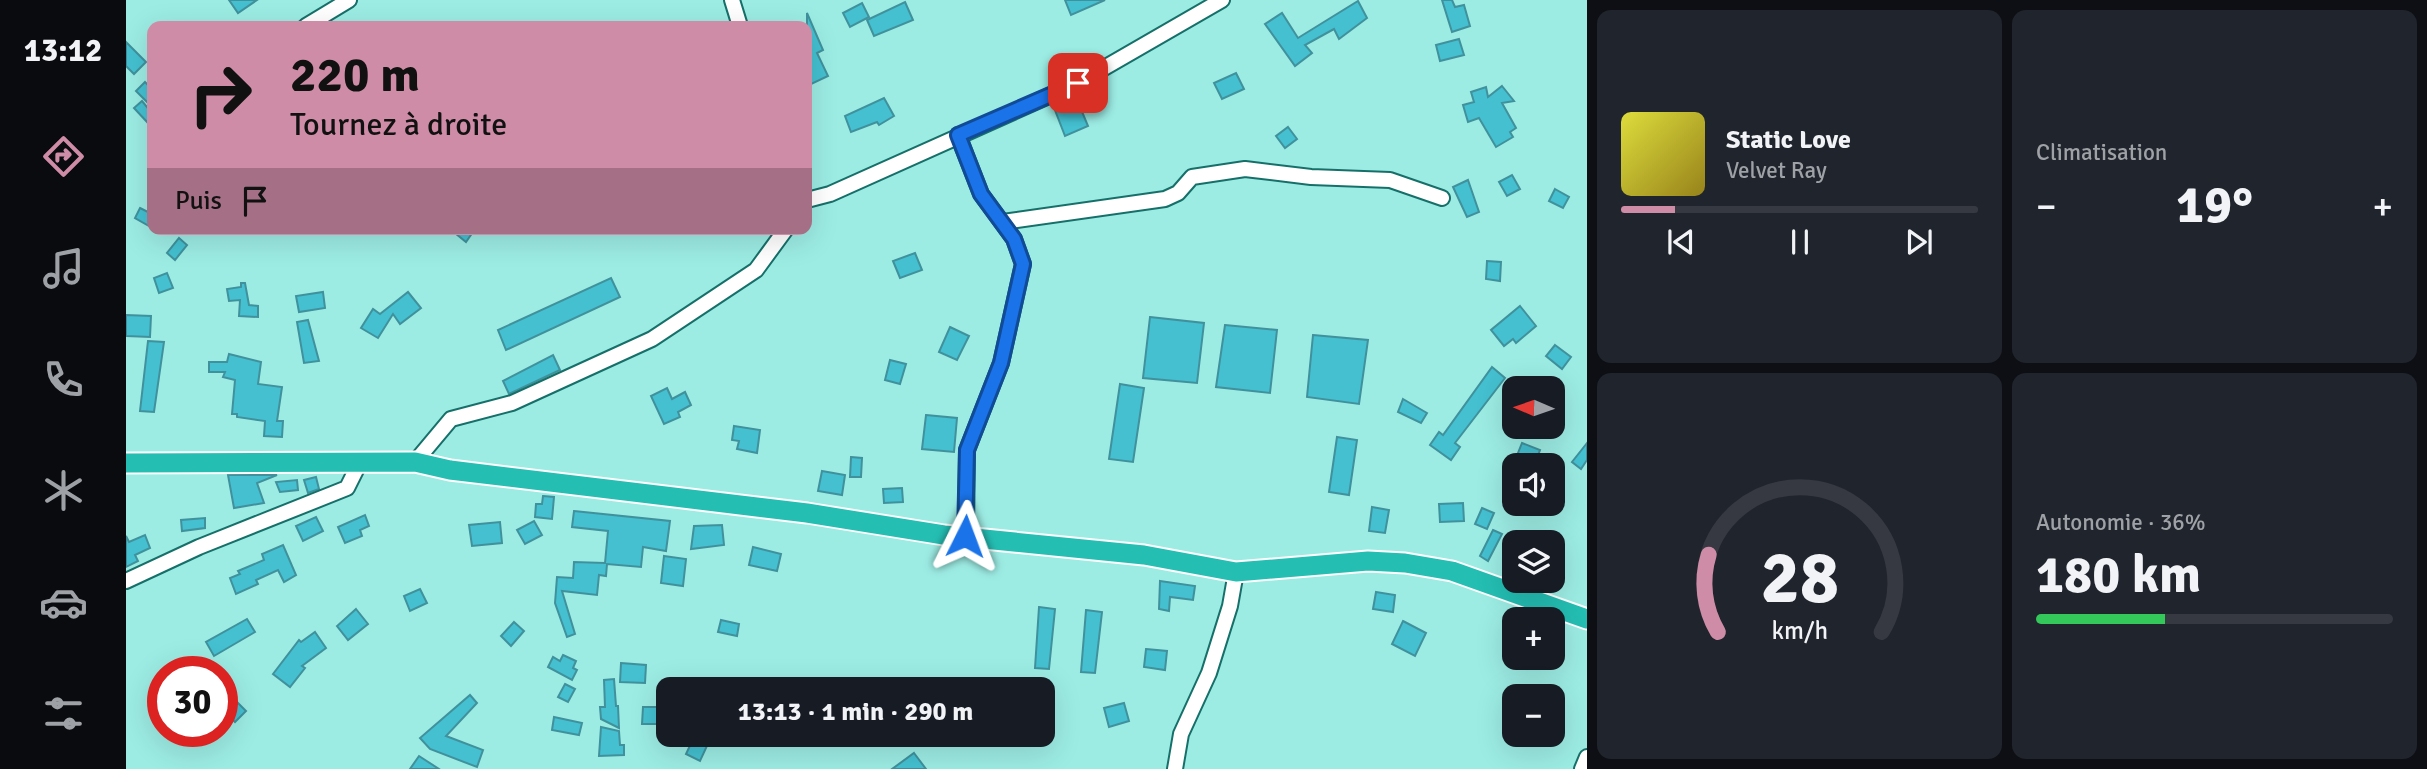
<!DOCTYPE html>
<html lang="fr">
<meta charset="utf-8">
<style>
body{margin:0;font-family:Signika,sans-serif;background:#20242c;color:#f1f3f6;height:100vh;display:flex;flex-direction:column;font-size:26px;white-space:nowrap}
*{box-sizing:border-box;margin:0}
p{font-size:23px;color:#9ea1a6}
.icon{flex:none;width:38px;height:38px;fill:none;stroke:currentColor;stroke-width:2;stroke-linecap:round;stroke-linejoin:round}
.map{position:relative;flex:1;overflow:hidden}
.sheet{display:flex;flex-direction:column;gap:10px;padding:10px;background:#0d0f14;width:840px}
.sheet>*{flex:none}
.top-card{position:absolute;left:21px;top:21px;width:665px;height:214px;border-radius:14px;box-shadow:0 7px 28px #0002;background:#cf8ca7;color:#111;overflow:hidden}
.needle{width:46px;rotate:272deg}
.fabs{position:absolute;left:1376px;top:376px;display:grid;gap:14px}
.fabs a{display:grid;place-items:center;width:63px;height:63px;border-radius:14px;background:#171b24;box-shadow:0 7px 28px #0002;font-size:35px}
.speed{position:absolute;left:21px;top:656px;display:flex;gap:14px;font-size:35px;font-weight:700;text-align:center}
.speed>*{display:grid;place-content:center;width:91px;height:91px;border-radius:50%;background:#171b24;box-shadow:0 7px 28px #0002;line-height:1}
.speed .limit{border:10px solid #d22;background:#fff;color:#111}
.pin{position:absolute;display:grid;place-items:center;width:60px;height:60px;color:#fff;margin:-30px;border-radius:14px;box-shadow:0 4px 10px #0006}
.me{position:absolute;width:77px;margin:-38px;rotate:3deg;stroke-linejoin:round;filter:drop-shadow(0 0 5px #0008)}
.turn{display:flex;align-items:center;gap:24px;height:147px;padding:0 28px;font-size:32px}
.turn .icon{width:91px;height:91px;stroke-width:2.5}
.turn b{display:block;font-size:49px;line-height:60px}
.then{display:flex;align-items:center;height:66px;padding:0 28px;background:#0003;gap:14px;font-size:26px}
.big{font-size:52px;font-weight:700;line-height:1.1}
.sheet .tile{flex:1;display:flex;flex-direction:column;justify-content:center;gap:10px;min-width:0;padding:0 24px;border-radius:14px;background:#20242c}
.sheet .dial{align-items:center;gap:0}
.dial svg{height:182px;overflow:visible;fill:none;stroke:#363941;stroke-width:7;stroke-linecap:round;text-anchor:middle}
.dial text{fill:#f1f3f6;stroke:none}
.song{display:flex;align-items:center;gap:21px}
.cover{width:84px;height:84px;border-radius:10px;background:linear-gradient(135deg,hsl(60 70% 55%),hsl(50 70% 35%))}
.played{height:7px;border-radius:4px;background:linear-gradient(90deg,#cf8ca7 15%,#363941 15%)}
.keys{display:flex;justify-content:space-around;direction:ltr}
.heat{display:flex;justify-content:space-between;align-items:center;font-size:38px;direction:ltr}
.charge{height:10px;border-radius:5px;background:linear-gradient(90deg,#34c759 36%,#363941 0)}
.sheet .tiles{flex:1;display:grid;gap:10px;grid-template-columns:repeat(2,1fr)}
.trip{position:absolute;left:530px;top:677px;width:399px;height:70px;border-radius:14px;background:#171b24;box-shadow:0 7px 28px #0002;font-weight:700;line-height:70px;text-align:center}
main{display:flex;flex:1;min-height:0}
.menu{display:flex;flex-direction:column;width:126px;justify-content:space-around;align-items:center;background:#090b0e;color:#9ea1a6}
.menu .icon{width:49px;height:49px}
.menu .on{color:#cf8ca7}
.menu b{font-size:32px;color:#f1f3f6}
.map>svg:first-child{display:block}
</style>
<main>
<nav class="menu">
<b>13:12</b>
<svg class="icon on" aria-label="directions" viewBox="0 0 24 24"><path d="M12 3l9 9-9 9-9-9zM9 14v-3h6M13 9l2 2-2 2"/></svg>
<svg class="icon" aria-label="music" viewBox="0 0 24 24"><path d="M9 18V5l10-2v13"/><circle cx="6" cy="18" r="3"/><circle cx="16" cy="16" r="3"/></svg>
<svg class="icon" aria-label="phone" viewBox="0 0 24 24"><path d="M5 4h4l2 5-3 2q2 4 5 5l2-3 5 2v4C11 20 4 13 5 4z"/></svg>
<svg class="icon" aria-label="climate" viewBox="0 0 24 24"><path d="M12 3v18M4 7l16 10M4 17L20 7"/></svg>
<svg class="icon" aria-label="car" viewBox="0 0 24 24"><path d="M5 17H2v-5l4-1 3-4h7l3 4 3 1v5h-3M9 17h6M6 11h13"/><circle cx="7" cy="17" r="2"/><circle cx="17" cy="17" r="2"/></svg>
<svg class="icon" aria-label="filters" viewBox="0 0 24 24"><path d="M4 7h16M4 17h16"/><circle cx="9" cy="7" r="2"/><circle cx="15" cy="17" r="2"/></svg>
</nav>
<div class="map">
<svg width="1461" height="769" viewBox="0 0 1461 769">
<rect width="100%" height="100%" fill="#9cece4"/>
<!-- building -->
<g fill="#44c0d0" stroke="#40919c" stroke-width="2">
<path d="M103,0H131L112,13Z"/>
<path d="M939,0H979L945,15Z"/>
<path d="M1316,0H1326L1329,7L1338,5L1344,26L1326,32Z"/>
<path d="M1232,1L1241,18L1213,39L1208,29L1179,45L1186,53L1169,66L1139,24L1156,13L1172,38Z"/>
<path d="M779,2L787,20L748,36L741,20Z"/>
<path d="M736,3L743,17L724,27L717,13Z"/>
<path d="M681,13L697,50L691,53L702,76L681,86Z"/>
<path d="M1333,39L1338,55L1314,61L1310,45Z"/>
<path d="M0,42L20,62L8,74L0,66Z"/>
<path d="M1110,73L1118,89L1096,99L1088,83Z"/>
<path d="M19,82L26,89V107L10,91Z"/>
<path d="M1376,86L1388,101L1376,103L1390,128L1384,132L1387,137L1370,147L1353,118L1342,122L1337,105L1348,102L1345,92L1360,87L1362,97Z"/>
<path d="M949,95L962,126L939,136L927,105Z"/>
<path d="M758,98L768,116L753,125L751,122L725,132L719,116Z"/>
<path d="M16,101L26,113L21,122L8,108Z"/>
<path d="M1162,127L1171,139L1159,148L1150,136Z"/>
<path d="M1386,175L1394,189L1381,196L1373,182Z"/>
<path d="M1342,180L1353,212L1341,217L1327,187Z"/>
<path d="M1429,189L1443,197L1437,208L1423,201Z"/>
<path d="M14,208L26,214L23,226L9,218Z"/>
<path d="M324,229H349L340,242Z"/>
<path d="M53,238L61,245L49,260L41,253Z"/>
<path d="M789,253L796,270L774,278L767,261Z"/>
<path d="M1361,261L1375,262L1374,281L1360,279Z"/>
<path d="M41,273L47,288L33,293L28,278Z"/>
<path d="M485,278L494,297L380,350L372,330Z"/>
<path d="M115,283H119L123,305L132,306V317L113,316L114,300L103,301L101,289L115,287Z"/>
<path d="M197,292L199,308L173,312L170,296Z"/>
<path d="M282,292L295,308L274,324L267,314L252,338L235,328L247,309L254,314Z"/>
<path d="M1394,306L1410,326L1390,343L1387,339L1378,346L1365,330Z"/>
<path d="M0,315L25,316L24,337L0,336Z"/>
<path d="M1024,317L1078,323L1071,383L1017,378Z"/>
<path d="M182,320L193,361L178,363L171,322Z"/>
<path d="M1099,325L1151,330L1144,393L1090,387Z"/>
<path d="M824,327L843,336L831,360L813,352Z"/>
<path d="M1187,335L1242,340L1233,404L1181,397Z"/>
<path d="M22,341L38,342L28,412L14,411Z"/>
<path d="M1429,345L1445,357L1436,369L1420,356Z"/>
<path d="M103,354L135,362L132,384L156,387L151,421H157L156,437L138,436L139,421L111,417V414H106L109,380L97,377L99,372H83V362H101Z"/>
<path d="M427,355L434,370L383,394L377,381Z"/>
<path d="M764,360L780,364L774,384L759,380Z"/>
<path d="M1366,367L1379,378L1329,443L1334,447L1325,460L1304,445L1313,432L1317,435Z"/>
<path d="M994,384L1018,388L1007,462L983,459Z"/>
<path d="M541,388L546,399L559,392L565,405L552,412L554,417L538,424L525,396Z"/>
<path d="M1277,399L1301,413L1295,423L1272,412Z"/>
<path d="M800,415L831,418L828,452L796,449Z"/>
<path d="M608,426L634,430L631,453L611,449L613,441L606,440Z"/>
<path d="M1211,437L1231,440L1223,495L1203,492Z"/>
<path d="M1396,443L1414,450L1408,466L1390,458Z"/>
<path d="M1461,443V460L1455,469L1446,462Z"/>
<path d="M725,457L736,458L735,477H724Z"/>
<path d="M696,471L719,475L716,495L692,491Z"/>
<path d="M102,475H151L131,483L138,503L108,508Z"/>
<path d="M190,477L193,489L182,493L178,480Z"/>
<path d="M171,480L172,490L154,492L150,482Z"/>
<path d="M776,488L777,502L758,503L757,489Z"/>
<path d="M417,496L428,497L426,519L409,517L410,504H416Z"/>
<path d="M1337,503L1338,521L1314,522L1313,504Z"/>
<path d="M1246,507L1263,510L1259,533L1243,531Z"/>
<path d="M1356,508L1368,513L1361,529L1349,524Z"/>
<path d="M448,511L544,521L540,551L517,547L515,567L481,564L480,576L473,575L471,595L436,591L449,634L441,637L429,603L431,577L447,578L448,562L479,563L482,531L446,527Z"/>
<path d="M239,515L243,526L234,530L236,536L219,543L212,527Z"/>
<path d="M190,517L197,531L177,541L170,526Z"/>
<path d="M79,518V528L56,531L55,520Z"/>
<path d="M408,521L416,535L399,544L391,530Z"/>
<path d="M374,522L376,543L346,546L343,525Z"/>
<path d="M596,525L598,545L565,549L568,526Z"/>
<path d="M1367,530L1376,534L1362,561L1354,556Z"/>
<path d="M19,535L24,548L9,555L12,561L0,567V536L3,542Z"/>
<path d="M157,545L170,575L158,582L152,570L130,580L132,584L110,594L104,578L114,574L112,571L138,560L136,554Z"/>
<path d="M627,547L655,554L651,571L623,565Z"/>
<path d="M538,556L560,559L557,586L535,583Z"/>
<path d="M1034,581L1069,586L1067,600L1044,597L1043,611L1033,609Z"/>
<path d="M294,589L301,603L284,611L278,596Z"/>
<path d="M1250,592L1269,595L1267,612L1247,609Z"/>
<path d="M913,607L929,609L923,669L909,668Z"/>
<path d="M230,609L242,624L222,640L211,626Z"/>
<path d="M960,610L976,612L969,673L955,672Z"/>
<path d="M121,619L129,632L88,656L80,642Z"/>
<path d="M595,620L613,624L611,636L592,632Z"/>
<path d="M1277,621L1300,633L1289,656L1266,644Z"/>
<path d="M388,622L398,631L385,646L375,636Z"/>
<path d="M189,632L200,648L176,666L179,668L164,687L147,674L173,640L175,642Z"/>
<path d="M1020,649L1041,651L1039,670L1018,667Z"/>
<path d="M437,655L450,661L447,668L451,670L446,680L422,667L427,657L434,661Z"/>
<path d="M495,663L520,665L519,683L494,682Z"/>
<path d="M488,679L490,706H492L493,728L475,719L474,707H479L478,680Z"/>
<path d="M439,684L449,689L442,702L432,697Z"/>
<path d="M344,695L351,703L320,736L357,750L351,767L304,749L294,738Z"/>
<path d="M112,703L120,711L109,722L97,710L104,704L108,707Z"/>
<path d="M998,703L1003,721L983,727L978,708Z"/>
<path d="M517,707H533L532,724H516Z"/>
<path d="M428,717L456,723L453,735L426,730Z"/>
<path d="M475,727L493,731L494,745H498V755L473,756Z"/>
<path d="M569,735H586L574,761L560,754Z"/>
<path d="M788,753L800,769H766Z"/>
<path d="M293,756L313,769H284Z"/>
</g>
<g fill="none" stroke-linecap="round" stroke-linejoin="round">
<!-- minor casing -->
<g stroke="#167069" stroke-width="18">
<g id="minor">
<path d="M606,0L614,26"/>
<path d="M180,26L223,0"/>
<path d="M832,135L855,194L888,239L897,264L875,363L841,450L840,536"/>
<path d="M681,200L704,194L952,83L1096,0"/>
<path d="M877,222L1039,199L1052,193L1066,177L1119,169L1185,177L1264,180L1316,198"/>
<path d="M289,462L325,419L386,403L526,339L630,270L660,229"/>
<path d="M0,581L73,547L221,488L234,462"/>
<path d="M1049,769L1055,734L1083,673L1104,606L1110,572"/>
<path d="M1456,769L1461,757"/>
</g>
</g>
<!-- highway casing -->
<g stroke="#fff" stroke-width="23">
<path id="highway" d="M0,463L289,462L324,470L681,513L818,535L1018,555L1110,572L1242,561L1279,563L1326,571L1461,619"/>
</g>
<!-- minor -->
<use href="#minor" stroke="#fff" stroke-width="14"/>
<!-- highway -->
<use href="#highway" stroke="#24beb3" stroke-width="19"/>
</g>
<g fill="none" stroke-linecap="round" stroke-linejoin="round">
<!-- route casing -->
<g stroke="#114b97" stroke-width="18">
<path id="route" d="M839,536L841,450L875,363L897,264L888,239L855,194L832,135L952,83"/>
</g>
<!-- route -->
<use href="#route" stroke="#1a73e8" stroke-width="12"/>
</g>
</svg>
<div class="fabs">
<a><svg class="needle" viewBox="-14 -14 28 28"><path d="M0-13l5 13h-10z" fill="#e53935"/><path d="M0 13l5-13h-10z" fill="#9ea1a6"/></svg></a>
<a><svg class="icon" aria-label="sound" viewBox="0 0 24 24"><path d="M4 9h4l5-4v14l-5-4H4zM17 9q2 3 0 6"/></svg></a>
<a><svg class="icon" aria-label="layers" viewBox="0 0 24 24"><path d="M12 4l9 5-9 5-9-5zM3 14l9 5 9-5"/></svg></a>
<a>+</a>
<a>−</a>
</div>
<div class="speed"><div class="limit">30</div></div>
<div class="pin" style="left:952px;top:83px;background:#d93025"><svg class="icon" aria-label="arrive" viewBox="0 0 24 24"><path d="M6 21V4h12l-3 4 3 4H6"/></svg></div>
<svg class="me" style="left:839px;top:536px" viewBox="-20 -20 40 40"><path d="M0-17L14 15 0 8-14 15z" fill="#1a73e8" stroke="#fff" stroke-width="4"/></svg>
<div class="trip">13:13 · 1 min · 290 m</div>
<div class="top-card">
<div class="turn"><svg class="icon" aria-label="right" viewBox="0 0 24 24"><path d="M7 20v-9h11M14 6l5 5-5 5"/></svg><div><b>220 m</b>Tournez à droite</div></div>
<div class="then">Puis<svg class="icon" aria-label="arrive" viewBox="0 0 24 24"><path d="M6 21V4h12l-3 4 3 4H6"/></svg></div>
</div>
</div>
<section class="sheet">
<div class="tiles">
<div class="tile">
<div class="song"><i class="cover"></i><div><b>Static Love</b><p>Velvet Ray</p></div></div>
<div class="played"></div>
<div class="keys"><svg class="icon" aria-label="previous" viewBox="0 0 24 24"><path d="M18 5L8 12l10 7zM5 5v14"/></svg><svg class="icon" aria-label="pause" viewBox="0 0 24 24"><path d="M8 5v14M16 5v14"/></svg><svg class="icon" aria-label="next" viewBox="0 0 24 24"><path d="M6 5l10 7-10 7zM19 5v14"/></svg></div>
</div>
<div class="tile"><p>Climatisation</p>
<div class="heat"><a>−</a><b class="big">19°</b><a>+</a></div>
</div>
<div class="tile dial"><svg viewBox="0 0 100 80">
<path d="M14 69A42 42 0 1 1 86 69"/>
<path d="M14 69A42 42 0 0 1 10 35" stroke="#cf8ca7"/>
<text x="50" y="56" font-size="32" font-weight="700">28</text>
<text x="50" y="72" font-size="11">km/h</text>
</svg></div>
<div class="tile"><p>Autonomie · 36%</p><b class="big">180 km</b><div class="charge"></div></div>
</div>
</section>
</main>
